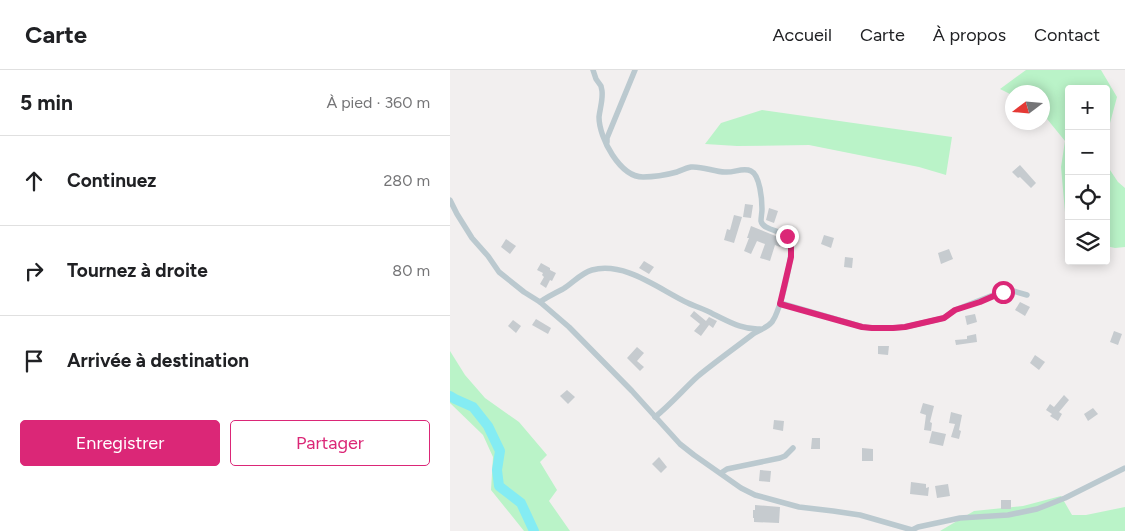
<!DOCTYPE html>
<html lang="fr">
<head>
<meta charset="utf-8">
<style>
  :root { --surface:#fff; --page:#f6f6f6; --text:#202124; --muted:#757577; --line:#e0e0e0; --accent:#db2777 }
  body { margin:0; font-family:Figtree,sans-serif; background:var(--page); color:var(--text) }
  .controls { position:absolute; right:15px; top:15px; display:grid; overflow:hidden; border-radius:5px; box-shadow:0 2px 12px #0003 }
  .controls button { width:45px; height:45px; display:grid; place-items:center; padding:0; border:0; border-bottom:1px solid var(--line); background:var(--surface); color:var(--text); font:25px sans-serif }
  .compass { position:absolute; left:555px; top:15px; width:45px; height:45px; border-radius:50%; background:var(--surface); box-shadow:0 2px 12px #0003; rotate:254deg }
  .stop { position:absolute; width:15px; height:15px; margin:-11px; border:4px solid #db2777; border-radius:50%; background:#fff }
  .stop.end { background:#db2777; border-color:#fff; box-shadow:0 1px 5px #0008 }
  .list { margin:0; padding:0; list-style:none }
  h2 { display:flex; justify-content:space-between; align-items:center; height:65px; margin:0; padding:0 20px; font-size:21px }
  h2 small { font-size:16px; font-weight:400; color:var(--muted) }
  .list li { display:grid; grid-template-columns:32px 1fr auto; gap:15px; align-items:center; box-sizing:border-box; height:90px; padding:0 20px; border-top:1px solid var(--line) }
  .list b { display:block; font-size:19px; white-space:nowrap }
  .list em { font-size:16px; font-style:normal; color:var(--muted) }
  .actions { display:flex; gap:10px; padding:15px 20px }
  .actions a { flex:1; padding:11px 0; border:1px solid var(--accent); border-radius:5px; text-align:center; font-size:18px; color:var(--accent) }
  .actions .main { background:var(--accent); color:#fff }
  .icon { flex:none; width:28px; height:28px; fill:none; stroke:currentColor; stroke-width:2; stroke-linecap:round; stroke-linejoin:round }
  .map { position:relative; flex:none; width:675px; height:461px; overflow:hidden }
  header { display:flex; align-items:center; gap:30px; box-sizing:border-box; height:70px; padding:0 25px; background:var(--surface); border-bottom:1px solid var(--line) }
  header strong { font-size:24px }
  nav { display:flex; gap:28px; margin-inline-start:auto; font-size:18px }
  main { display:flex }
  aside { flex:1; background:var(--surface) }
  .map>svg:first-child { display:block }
  .green { fill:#baf3c8 }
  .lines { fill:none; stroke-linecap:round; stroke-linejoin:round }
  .river { stroke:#84ecf3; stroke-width:10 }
  .building { fill:#c6cbcf }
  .minor { stroke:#bbc9cf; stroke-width:5.5 }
  .route { stroke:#db2777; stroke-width:6 }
</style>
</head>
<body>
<header>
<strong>Carte</strong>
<nav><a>Accueil</a><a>Carte</a><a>À propos</a><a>Contact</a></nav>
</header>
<main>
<aside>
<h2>5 min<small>À pied · 360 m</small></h2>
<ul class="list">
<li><svg class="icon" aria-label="ahead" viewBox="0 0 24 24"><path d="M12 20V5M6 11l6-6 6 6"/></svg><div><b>Continuez</b></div><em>280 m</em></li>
<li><svg class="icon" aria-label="right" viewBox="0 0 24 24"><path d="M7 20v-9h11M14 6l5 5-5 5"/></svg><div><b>Tournez à droite</b></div><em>80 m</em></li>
<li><svg class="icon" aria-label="arrive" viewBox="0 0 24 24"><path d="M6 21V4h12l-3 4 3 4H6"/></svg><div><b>Arrivée à destination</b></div></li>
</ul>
<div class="actions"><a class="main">Enregistrer</a><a>Partager</a></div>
</aside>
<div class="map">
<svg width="675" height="461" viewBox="0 0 675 461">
  <rect width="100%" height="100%" fill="#f2efef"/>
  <!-- green -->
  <g class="green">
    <path d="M576 0H651L667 27 656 68V19H619V150L615 142 611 97 615 71 593 44 592 22H562V25L550 19Z"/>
    <path d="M312 40 502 67 496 105 469 97 359 75 287 76 255 74 271 53Z"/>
    <path d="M656 94 668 112 675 118V177L665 178 656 176Z"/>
    <path d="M0 281 15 305 35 328 69 352 97 385 90 392 107 420 99 431 120 461H74L41 420 43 387 33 365 0 333Z"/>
    <path d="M611 426 622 445H636L675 437V461H490L524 441 573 436Z"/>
  </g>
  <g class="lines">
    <!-- river -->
    <path class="river" d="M0 326 5 329 23 337 38 356 50 381 47 400 49 416 71 433 84 461"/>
  </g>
  <!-- building -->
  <g class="building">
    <path d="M570 95 586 113 581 118 570 107 568 108 562 102Z"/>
    <path d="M295 134 303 135 301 148 293 147Z"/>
    <path d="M319 138 328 141 324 153 316 150Z"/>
    <path d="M284 145 292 147 284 173 274 170 277 159 280 160Z"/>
    <path d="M301 156 333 169 330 177 325 175 320 191 310 188 315 174 307 171 301 184 294 181 299 168H297Z"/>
    <path d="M374 165 384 168 381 178 371 174Z"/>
    <path d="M56 169 66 176 60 184 51 177Z"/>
    <path d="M499 179 503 189 491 194 488 183Z"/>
    <path d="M395 187 403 188 402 198 394 197Z"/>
    <path d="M194 191 204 197 199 204 189 198Z"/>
    <path d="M91 193 100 198V200L106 203 102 211 100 210 96 218 90 214 94 207 92 205 93 203 87 200Z"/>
    <path d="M570 232 580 237 575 246 565 240Z"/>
    <path d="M244 241 256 251 259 247 267 251 263 258 259 255 251 266 244 261 250 254 240 246Z"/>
    <path d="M525 244 527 252 517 255 515 246Z"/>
    <path d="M86 249 101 258 98 264 82 255Z"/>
    <path d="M63 250 71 256 66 263 58 256Z"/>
    <path d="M664 261 672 264 668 275 660 272Z"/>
    <path d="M526 264 527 272 506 275 505 270 517 269V266Z"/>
    <path d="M428 276H439L438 285 428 284Z"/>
    <path d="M187 277 194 283 187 291 194 297 190 301 177 288Z"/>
    <path d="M585 285 595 292 589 300 580 293Z"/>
    <path d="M117 320 125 327 118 334 110 326Z"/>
    <path d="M614 325 619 330 609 342 612 344 608 351 600 346 602 344 596 340 600 334 604 337Z"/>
    <path d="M473 333 484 336 480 352 482 353 481 361 474 360 476 345 470 343Z"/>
    <path d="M643 338 648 344 638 351 634 344Z"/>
    <path d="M501 342 512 345 509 360 511 361 509 369 501 367 505 354 499 353Z"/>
    <path d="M324 350 334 351 333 361 323 359Z"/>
    <path d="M482 361 496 364 493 376 479 373Z"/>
    <path d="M362 368H370V379H361Z"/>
    <path d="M412 378 423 379V391H412Z"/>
    <path d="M209 387 217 397 211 403 202 394Z"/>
    <path d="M310 400 321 401 320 412 309 411Z"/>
    <path d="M461 412 476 414V418L479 417 478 426 460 424Z"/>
    <path d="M498 414 500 426 487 428 485 416Z"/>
    <rect x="551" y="430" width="10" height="9"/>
    <path d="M305 435 330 437 329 453 304 452V448H303V440H305Z"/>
  </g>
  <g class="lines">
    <!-- minor -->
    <g class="minor">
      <path d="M143 0 146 9 151 16 152 21C153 30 150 38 149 47 149 68 170 107 193 107 205 107 216 105 227 102 232 100 236 98 241 97 253 96 264 102 275 102 284 103 293 97 301 101 310 105 312 130 312 139 312 143 311 147 311 151 313 161 333 160 339 168 346 178 332 230 327 242 326 245 324 249 322 252 317 258 309 260 303 264 285 278 265 292 247 307 233 320 220 335 205 347"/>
      <path d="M157 72V68L185 0"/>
      <path d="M0 130 7 144 22 168 38 186 49 202 74 222 90 232 119 257 182 321 230 374 244 385 291 418 305 425 349 437 383 441 410 445 462 460 463 461"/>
      <path d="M90 232C97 227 105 223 113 219 123 213 131 203 142 200 175 191 210 220 238 233 246 237 255 239 263 244 278 251 292 260 310 259"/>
      <path d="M330 233 413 257 422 258H443L455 257 494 248 505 240 556 220H560L577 225"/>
      <path d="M271 403 277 399 330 388 335 386 343 378"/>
      <path d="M462 460 468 457 510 448 558 445 587 439 615 428 675 398"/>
    </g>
  </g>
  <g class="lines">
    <!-- route -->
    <path class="route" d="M337 166 341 171V187L330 234 412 257 422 258H443L455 257 494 248 505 240 530 232 553 222"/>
  </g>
</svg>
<div class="controls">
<button>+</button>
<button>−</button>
<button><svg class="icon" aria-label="locate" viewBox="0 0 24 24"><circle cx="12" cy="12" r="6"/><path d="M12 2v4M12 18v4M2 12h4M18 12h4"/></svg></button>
<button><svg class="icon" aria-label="layers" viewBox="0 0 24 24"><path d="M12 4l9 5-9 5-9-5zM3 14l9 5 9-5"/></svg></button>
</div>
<svg class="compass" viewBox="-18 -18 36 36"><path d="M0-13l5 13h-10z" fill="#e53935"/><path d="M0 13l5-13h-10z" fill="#757577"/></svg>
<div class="stop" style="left:553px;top:222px"></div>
<div class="stop end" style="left:337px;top:166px"></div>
</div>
</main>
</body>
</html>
